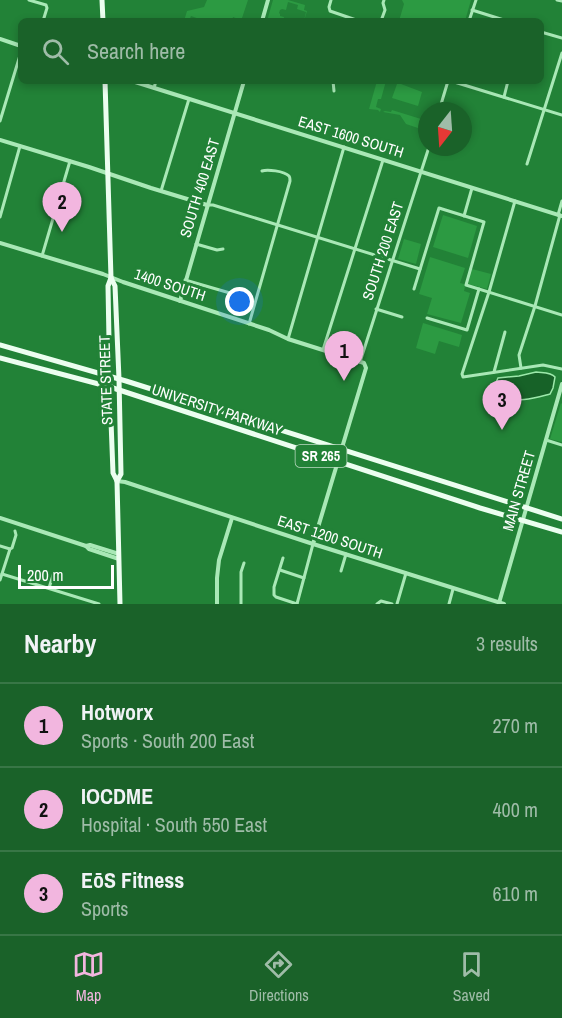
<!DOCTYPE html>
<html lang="en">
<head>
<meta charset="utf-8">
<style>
  :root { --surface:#1a6229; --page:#236831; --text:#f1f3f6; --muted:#9fbca8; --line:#387646; --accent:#f2b6df }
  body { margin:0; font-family:"Archivo Narrow",sans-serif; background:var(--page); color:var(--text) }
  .compass { position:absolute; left:418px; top:102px; width:54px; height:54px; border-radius:50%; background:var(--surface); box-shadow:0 3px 9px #0003; rotate:197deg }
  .scale { position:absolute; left:18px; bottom:15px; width:96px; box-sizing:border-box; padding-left:6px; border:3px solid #fff; border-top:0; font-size:16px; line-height:21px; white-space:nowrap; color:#fff; -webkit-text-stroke:4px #228237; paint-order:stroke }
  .you { position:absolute; left:240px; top:302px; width:21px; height:21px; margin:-15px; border:4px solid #fff; border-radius:50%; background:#1a73e8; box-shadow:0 0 0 9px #1a73e833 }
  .badge { display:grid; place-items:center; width:39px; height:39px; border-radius:50%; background:var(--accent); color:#111; font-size:20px; font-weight:700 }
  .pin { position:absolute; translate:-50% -50px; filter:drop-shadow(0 2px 3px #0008) }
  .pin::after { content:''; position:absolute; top:32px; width:21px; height:18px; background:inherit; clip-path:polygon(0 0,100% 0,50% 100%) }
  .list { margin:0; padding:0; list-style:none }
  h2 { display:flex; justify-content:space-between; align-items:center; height:78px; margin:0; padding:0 24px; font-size:26px }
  h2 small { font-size:20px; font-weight:400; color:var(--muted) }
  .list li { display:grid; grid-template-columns:39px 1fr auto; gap:18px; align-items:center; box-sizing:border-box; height:84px; padding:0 24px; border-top:2px solid var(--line) }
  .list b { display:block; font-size:22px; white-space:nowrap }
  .list p { margin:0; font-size:20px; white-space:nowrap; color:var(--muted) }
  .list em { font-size:20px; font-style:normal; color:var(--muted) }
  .icon { flex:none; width:33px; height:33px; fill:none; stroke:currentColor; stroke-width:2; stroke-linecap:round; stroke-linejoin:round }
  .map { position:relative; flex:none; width:562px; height:604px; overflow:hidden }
  .search { position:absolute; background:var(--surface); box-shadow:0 3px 9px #0003; left:18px; right:18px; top:18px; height:66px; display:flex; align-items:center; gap:15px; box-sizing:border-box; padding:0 21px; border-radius:9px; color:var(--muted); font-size:22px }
  .sheet { height:330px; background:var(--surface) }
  nav { display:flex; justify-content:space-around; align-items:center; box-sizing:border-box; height:84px; border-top:2px solid var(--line); background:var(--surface); font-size:16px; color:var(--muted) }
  nav a { display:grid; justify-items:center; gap:3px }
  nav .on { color:var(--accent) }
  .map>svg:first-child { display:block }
  .green { fill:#2c9a42 }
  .water { fill:#176228; stroke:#9de9ab; stroke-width:1.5 }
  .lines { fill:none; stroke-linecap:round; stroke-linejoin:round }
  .minor { stroke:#a9e8b6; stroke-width:3 }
  .tertiary { stroke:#a9e8b6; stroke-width:4 }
  .primary { stroke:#ecfef0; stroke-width:5 }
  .labels { text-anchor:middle; stroke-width:6; stroke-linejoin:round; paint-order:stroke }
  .shield { fill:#228237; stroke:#bddac3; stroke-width:1.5 }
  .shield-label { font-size:14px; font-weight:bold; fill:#fff }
  .street-label { font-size:15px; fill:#fff; stroke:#228237 }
</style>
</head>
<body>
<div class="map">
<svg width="562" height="604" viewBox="0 0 562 604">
  <rect width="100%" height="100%" fill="#228237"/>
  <!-- green -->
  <g class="green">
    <path d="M207 0H248L241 21H237L238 19 233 17 232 21H205L191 16 189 21H184L187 11 204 7Z"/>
    <path d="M273 0H288L305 5 304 10 307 11 304 21 306 12 297 9 298 5 288 2 286 10 282 9 280 10 279 13 280 14V16L284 17 283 21H267Z"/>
    <path d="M402 0H471L465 21H399L404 4Z"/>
    <path d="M377 81H386L381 99H378L376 107 381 109 380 112 378 110 369 109Z"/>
    <path d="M397 84H401L422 92 418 106 392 98Z"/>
    <path d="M392 110 421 119 422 117 426 118 427 114V131L406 124 400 115 383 112 385 111 391 112Z"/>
    <path d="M443 215 477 226 468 258 433 247Z"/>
    <path d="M404 239 421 244 416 264 398 259Z"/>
    <path d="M430 257 465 268 460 283 464 284 465 287 464 291 470 293 461 323 427 314 432 298 419 294Z"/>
    <path d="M472 269 491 274 487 289 468 284Z"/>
    <path d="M423 323 462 335 459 347 439 341 435 354 416 348Z"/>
    <path d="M561 403 562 404V442L550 439Z"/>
  </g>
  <!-- water -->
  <path class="water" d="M536 372C543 373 551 372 555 377L553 388 550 394C538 397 515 404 504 397 500 395 497 389 495 385L498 378 519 376Z"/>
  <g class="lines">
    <!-- minor -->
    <g class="minor">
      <path d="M29 0 46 5 47 8 43 21"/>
      <path d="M331 0 329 7 330 11 359 21"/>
      <path d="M557 0 562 1"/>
      <path d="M472 10 507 21"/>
      <path d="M381 21 385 10 383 3 384 0"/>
      <path d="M469 21 476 0"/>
      <path d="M541 32 562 38"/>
      <path d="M333 81 334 91"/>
      <path d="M451 81 562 115"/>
      <path d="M154 88 156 81"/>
      <path d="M504 97 508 81"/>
      <path d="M439 111 448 81"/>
      <path d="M0 121 21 52"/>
      <path d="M527 164 562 53"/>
      <path d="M161 191 189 99"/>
      <path d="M515 201 489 292 462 374 463 377 543 365 562 369"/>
      <path d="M207 205H213L420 269"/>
      <path d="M558 215 562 201"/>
      <path d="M464 216 472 188"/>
      <path d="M0 217 20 146"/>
      <path d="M196 244 217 250 223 249"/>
      <path d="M42 256 70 161"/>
      <path d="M185 280 230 293"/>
      <path d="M414 289 439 208 484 222 466 285 562 315"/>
      <path d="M376 309 402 317"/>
      <path d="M427 318 467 330 479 289"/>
      <path d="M249 324 290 181C290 179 290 177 289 176 284 171 267 169 262 171"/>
      <path d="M288 339 344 147"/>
      <path d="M323 350 383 160"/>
      <path d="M360 362 429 147"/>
      <path d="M521 368 519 355 535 306 560 215"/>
      <path d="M494 372 505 332"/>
      <path d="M546 440 562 445"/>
      <path d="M0 546 10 549"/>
      <path d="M283 558 274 587V595L276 597 297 604"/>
      <path d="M280 570 304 578"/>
      <path d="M341 571 346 554"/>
      <path d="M2 574 99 604"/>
      <path d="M0 580 10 549 12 548 16 535 15 531"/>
      <path d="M49 588 54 572"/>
      <path d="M241 604V572L244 563"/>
      <path d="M297 604 313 544"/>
      <path d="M377 604 381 601 392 604"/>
      <path d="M397 604 406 573"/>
      <path d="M449 604 453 589"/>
    </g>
    <!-- tertiary -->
    <g class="tertiary">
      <path d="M262 21 268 0"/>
      <path d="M0 39 21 46"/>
      <path d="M132 81 562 216"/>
      <path d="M0 140 89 167 151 188 207 205"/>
      <path d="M0 243 103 274 123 282 269 330 288 339 364 363 366 368 313 544"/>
      <path d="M180 301 244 81"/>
      <path d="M117 481 125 482 310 543 504 604"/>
      <path d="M0 518 86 546 90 545 119 554"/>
      <path d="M86 546 89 549 119 559"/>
      <path d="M499 603 562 384"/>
      <path d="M217 604V578L219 560 232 518"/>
    </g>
    <!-- primary -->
    <g class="primary">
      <path d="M102 0 103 21"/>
      <path d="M105 81 111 278 115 286 119 379 121 474 117 481"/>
      <path d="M111 278 108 286 110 395 113 473 117 481 120 604"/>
      <path d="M0 345 126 381 562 519"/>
      <path d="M0 358 110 387 480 508 562 532"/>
    </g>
  </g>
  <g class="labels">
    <!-- shield labels -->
    <rect class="shield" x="295.5" y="445" width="51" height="22" rx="4.5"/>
    <g class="shield-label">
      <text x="321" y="461">SR 265</text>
    </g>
    <!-- street labels -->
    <g class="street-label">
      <text transform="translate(351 137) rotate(17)" y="5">EAST 1600 SOUTH</text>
      <text transform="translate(200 188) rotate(-73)" y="5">SOUTH 400 EAST</text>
      <text transform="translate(383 251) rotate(-72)" y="5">SOUTH 200 EAST</text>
      <text transform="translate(170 285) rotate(18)" y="5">1400 SOUTH</text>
      <text transform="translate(106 380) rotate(-92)" y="5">STATE STREET</text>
      <text transform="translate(217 410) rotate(18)" y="5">UNIVERSITY PARKWAY</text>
      <text transform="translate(519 491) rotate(-74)" y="5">MAIN STREET</text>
      <text transform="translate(330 537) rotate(18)" y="5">EAST 1200 SOUTH</text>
    </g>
  </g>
</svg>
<svg class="compass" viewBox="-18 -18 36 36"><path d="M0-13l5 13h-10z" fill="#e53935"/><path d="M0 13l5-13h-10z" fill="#9fbca8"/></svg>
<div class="scale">200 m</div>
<div class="you"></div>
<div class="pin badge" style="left:344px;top:381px">1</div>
<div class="pin badge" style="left:62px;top:232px">2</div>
<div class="pin badge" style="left:502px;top:430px">3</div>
<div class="search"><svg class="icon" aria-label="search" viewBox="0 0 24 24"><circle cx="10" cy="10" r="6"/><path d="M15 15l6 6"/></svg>Search here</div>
</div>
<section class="sheet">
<h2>Nearby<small>3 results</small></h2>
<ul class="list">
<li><span class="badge">1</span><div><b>Hotworx</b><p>Sports · South 200 East</p></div><em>270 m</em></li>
<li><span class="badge">2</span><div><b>IOCDME</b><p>Hospital · South 550 East</p></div><em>400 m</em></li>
<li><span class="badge">3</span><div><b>EōS Fitness</b><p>Sports</p></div><em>610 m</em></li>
</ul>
</section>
<nav>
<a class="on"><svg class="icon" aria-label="map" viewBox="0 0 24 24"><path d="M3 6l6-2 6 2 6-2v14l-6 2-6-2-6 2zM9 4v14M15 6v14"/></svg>Map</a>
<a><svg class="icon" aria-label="directions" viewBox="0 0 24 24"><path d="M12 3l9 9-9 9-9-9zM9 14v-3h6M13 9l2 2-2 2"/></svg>Directions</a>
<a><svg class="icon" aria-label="saved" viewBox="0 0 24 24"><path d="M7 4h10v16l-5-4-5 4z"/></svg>Saved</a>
</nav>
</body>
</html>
